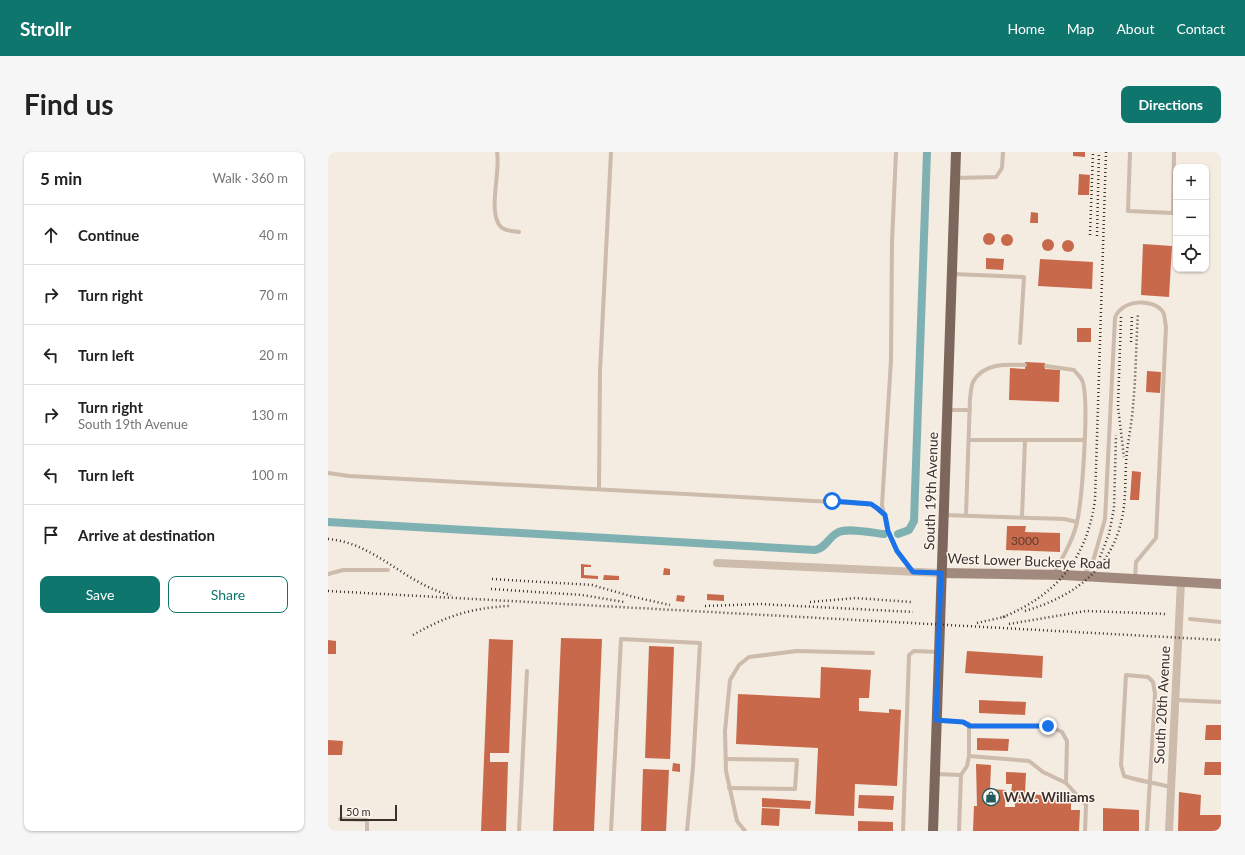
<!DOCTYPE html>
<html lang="en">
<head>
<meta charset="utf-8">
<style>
  :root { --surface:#fff; --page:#f6f6f6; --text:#222; --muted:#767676; --line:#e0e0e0; --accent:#0f766e }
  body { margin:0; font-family:Lato,sans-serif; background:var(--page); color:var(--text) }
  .controls { position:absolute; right:12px; top:12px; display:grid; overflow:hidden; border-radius:8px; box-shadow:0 1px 3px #0004 }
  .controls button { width:36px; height:36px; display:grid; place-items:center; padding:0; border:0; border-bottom:1px solid var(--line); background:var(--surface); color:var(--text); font:20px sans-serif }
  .scale { position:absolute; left:12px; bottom:10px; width:57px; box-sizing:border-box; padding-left:4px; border:2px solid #3b302b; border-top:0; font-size:11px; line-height:14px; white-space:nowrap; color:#3b302b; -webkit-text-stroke:3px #fbf5ee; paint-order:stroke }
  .stop { position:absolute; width:12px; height:12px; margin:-9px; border:3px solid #1a73e8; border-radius:50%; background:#fff }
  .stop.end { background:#1a73e8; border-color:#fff; box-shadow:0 1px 4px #0008 }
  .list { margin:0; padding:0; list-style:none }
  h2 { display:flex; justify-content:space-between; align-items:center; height:52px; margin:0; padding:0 16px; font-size:17px }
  h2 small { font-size:13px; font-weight:400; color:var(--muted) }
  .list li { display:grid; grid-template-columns:26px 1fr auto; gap:12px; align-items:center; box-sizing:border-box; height:60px; padding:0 16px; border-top:1px solid var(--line) }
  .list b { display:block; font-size:15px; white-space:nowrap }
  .list p { margin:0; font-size:13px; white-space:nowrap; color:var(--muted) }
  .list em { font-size:13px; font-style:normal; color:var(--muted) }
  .actions { display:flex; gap:8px; padding:12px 16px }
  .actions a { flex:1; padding:9px 0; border:1px solid var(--accent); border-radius:8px; text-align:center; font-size:14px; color:var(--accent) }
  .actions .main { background:var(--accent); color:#fff }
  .icon { flex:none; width:22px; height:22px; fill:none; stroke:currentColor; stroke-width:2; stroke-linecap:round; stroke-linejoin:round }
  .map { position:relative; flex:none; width:893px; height:679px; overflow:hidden; border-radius:8px }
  header { display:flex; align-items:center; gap:24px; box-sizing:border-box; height:56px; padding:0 20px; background:var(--accent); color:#fff }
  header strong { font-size:19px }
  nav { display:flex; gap:22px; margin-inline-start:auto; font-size:14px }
  .intro { display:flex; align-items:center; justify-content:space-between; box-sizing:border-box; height:96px; padding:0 24px }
  h1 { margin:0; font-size:28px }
  .button { padding:10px 18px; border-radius:8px; background:var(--accent); color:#fff; font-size:14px; font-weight:700 }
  main { display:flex; gap:24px; padding:0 24px }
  aside { flex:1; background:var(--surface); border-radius:8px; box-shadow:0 1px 3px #0004 }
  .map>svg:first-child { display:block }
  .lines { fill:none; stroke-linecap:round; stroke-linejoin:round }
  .canal { stroke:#7fb0b2; stroke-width:8 }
  .building { fill:#c8694b }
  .service { stroke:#cdbbac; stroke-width:4 }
  .minor { stroke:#cdbbac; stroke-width:8 }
  .secondary { stroke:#a18a7d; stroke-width:10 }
  .primary { stroke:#7d675c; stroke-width:10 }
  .rail { stroke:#3b302b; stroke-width:2.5; stroke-dasharray:1 3; stroke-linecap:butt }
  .route { stroke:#1a73e8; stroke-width:5 }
  .labels { text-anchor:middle; stroke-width:3; stroke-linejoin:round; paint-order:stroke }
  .number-label { font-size:12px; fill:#5e3e33 }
  .street-label { font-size:14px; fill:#3b302b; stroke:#fbf5ee }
  .poi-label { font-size:14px; font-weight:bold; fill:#3b302b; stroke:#fbf5ee; text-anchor:start }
</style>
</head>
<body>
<header>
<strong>Strollr</strong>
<nav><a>Home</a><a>Map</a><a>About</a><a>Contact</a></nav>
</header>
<div class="intro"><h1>Find us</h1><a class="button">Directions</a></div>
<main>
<aside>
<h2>5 min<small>Walk · 360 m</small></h2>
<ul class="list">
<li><svg class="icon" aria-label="ahead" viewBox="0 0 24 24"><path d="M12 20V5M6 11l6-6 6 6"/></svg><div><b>Continue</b></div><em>40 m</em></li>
<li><svg class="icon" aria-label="right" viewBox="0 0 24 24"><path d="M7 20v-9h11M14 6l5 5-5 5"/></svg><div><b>Turn right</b></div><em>70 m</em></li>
<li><svg class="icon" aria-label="left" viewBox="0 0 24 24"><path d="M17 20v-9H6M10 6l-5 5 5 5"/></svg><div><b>Turn left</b></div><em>20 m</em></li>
<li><svg class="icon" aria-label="right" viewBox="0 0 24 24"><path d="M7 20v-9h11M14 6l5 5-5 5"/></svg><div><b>Turn right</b><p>South 19th Avenue</p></div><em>130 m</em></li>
<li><svg class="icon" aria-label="left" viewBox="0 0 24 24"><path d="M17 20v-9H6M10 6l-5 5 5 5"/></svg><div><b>Turn left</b></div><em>100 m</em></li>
<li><svg class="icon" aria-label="arrive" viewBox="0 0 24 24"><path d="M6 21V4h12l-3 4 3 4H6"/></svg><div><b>Arrive at destination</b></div></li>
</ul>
<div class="actions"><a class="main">Save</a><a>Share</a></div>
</aside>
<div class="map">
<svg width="893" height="679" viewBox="0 0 893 679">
  <rect width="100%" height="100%" fill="#f4ebe1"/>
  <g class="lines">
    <!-- canal -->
    <g class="canal">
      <path d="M0 370 487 398C498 396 500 386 509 381 519 375 544 381 556 382"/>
      <path d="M570 382 581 378 586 369 599 0"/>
    </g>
  </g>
  <!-- building -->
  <g class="building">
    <path d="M745 0H757V5L745 4Z"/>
    <path d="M751 22 762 23 761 43H750Z"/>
    <path d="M703 60 710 61V71H702Z"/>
    <circle cx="661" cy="87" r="6"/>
    <circle cx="679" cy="88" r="6"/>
    <circle cx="720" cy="93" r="6"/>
    <circle cx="740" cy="94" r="6"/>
    <path d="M815 92 844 94 841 145 813 143Z"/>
    <path d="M658 106 676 107 675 118 658 117Z"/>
    <path d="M712 107 765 110 764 137 710 134Z"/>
    <rect x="749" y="176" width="14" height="14"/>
    <path d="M697 210 717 211V217L732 218 731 250 681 248 682 216 697 217Z"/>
    <path d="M819 219 833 220 832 241 818 240Z"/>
    <path d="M804 319 813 320 811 348H802Z"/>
    <path d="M679 374H698L697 380 732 381V400L678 398Z"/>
    <path d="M253 412 263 413V415H256V423L270 424V427L253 426Z"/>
    <path d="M336 416 342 417V423H335Z"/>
    <path d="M276 423 291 424V428H275Z"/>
    <path d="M379 442 396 443V449L379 448Z"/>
    <path d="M349 443 357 444 356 450 348 449Z"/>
    <path d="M233 486 274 487 266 679H225Z"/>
    <path d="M161 487 185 488 181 601H162V610H180L178 679H153Z"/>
    <path d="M0 488 8 489V502H0Z"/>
    <path d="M321 494 346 495 342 607 317 606Z"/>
    <path d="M639 499 715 504 714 526 637 521Z"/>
    <path d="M493 515 543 518 541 546H531V559L561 561V557L573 558 569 634 527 632 526 664 487 662 490 596 408 592 410 542 492 546Z"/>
    <path d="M651 548 698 550 697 563 651 561Z"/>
    <path d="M878 573H893V588H877Z"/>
    <path d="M649 586 681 587 680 599 649 598Z"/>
    <path d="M0 588 15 589 14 603H0Z"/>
    <path d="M877 610H893V623H876Z"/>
    <path d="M345 611 352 612V620L344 619Z"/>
    <path d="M648 612 663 613 662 637 678 638 677 655H687V641H683L684 632H678V620L698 621 697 642 714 643V647L743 648V658H752L751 679H645L646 654H649Z"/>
    <path d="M315 617 341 618 338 679H313Z"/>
    <path d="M851 640 873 643 872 663H893V679H850Z"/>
    <path d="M531 643 566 644 565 658 530 656Z"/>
    <path d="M434 646 483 649 482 657 434 655Z"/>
    <path d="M434 656 452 657 451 674 433 673Z"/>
    <path d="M775 656 811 658V679H775Z"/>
    <path d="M530 669 565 670V679H530Z"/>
  </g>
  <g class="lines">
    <!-- service -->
    <g class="service">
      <path d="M169 0C173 19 159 61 173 75 177 79 185 79 191 80"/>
      <path d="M568 0 564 90 563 208 554 353 560 379 569 399 584 419"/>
      <path d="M802 0 800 59 845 61 846 0"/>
      <path d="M627 26 668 25 674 16 675 0"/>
      <path d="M625 122 696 125 692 191"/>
      <path d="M718 214 746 218C748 221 752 224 754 228 762 245 754 348 749 370 745 389 734 406 725 423"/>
      <path d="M620 258H642"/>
      <path d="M641 288H756"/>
      <path d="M0 321 21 324 543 352 557 363"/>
      <path d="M271 337 272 219 283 0"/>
      <path d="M616 363 736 367 749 370"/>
      <path d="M638 363 642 246C643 241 643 234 645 230 655 211 678 212 697 213"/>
      <path d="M694 365 697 288"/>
      <path d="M0 422 15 418H60"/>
      <path d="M756 423 766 406 777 367 787 166C793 147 826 146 835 160 837 163 837 171 838 175L828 386 808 410 807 426"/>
      <path d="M862 467 893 470"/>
      <path d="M848 548 893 550"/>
      <path d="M609 569 635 570 641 572V604"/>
      <path d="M643 574H720L734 580 739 589 738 631"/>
      <path d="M398 607 469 608 467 637 401 636"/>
      <path d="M607 622 633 623 639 614 641 604 701 609 715 620 738 631 758 653 757 679"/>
      <path d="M12 667 39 668V679"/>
      <path d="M191 679 199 519"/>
      <path d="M283 679 293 487 372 491 365 615 359 679"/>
      <path d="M417 679 409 669 398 619 397 579 402 528 411 513 421 505 469 499 545 501"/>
      <path d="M575 679 581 503 586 499 610 500"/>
      <path d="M631 679 633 623"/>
      <path d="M819 679 827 542 825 530 820 525 798 523 793 613 796 624C811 629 828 631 843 635"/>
    </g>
    <!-- minor -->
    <g class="minor">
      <path d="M389 411 613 421"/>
      <path d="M841 679 853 429"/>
    </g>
    <!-- secondary -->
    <path class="secondary" d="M613 421 736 423 893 432"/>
    <!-- primary -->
    <path class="primary" d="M605 679 628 0"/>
    <!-- rail -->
    <g class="rail">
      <path d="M762 83 765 0"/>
      <path d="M769 84 771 0"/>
      <path d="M793 165 790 255 796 305"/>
      <path d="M803 190 804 162"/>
      <path d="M0 387C48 391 78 433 123 443"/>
      <path d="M772 405 781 382 786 356 788 283"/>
      <path d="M164 427 264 433 306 445 342 453"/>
      <path d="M163 437 254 443 296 450"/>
      <path d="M0 439 893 488"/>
      <path d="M482 450 528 446 583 450"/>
      <path d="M377 454 432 452 585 460"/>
      <path d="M697 459C751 443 789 412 796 354 798 336 797 317 799 299 801 284 804 269 805 254 808 223 808 192 810 161"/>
      <path d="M675 465C729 443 759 406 767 348L778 0"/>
      <path d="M649 471 680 464"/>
      <path d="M681 472 758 459 839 462"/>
      <path d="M85 483C118 464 143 456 181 454"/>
    </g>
  </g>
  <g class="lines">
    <!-- route -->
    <path class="route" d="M504 349 543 352 549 356 557 363 560 379 569 399 585 420 613 421 608 568 635 570 642 574H720"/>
  </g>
  <!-- icons -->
  <defs>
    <g id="shop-ring" transform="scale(0.9)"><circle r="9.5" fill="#fbf5ee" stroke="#1f5a5e" stroke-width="1.5"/><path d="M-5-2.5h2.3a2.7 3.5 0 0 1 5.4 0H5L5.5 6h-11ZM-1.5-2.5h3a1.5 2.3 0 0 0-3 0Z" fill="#1f5a5e"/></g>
  </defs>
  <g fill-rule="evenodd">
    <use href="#shop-ring" x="663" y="645"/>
  </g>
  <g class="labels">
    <!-- number labels -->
    <g class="number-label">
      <text x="697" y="393">3000</text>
    </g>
    <!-- street labels -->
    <g class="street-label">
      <text transform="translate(603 339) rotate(-88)" y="5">South 19th Avenue</text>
      <text transform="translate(701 409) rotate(2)" y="5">West Lower Buckeye Road</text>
      <text transform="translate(834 553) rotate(-87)" y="5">South 20th Avenue</text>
    </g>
    <!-- poi labels -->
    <g class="poi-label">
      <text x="676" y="650">W.W. Williams</text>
    </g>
  </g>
</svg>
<div class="controls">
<button>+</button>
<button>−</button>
<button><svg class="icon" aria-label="locate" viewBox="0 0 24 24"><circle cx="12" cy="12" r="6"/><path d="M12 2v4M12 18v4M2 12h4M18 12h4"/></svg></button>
</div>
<div class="scale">50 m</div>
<div class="stop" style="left:504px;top:349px"></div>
<div class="stop end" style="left:720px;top:574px"></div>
</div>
</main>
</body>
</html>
